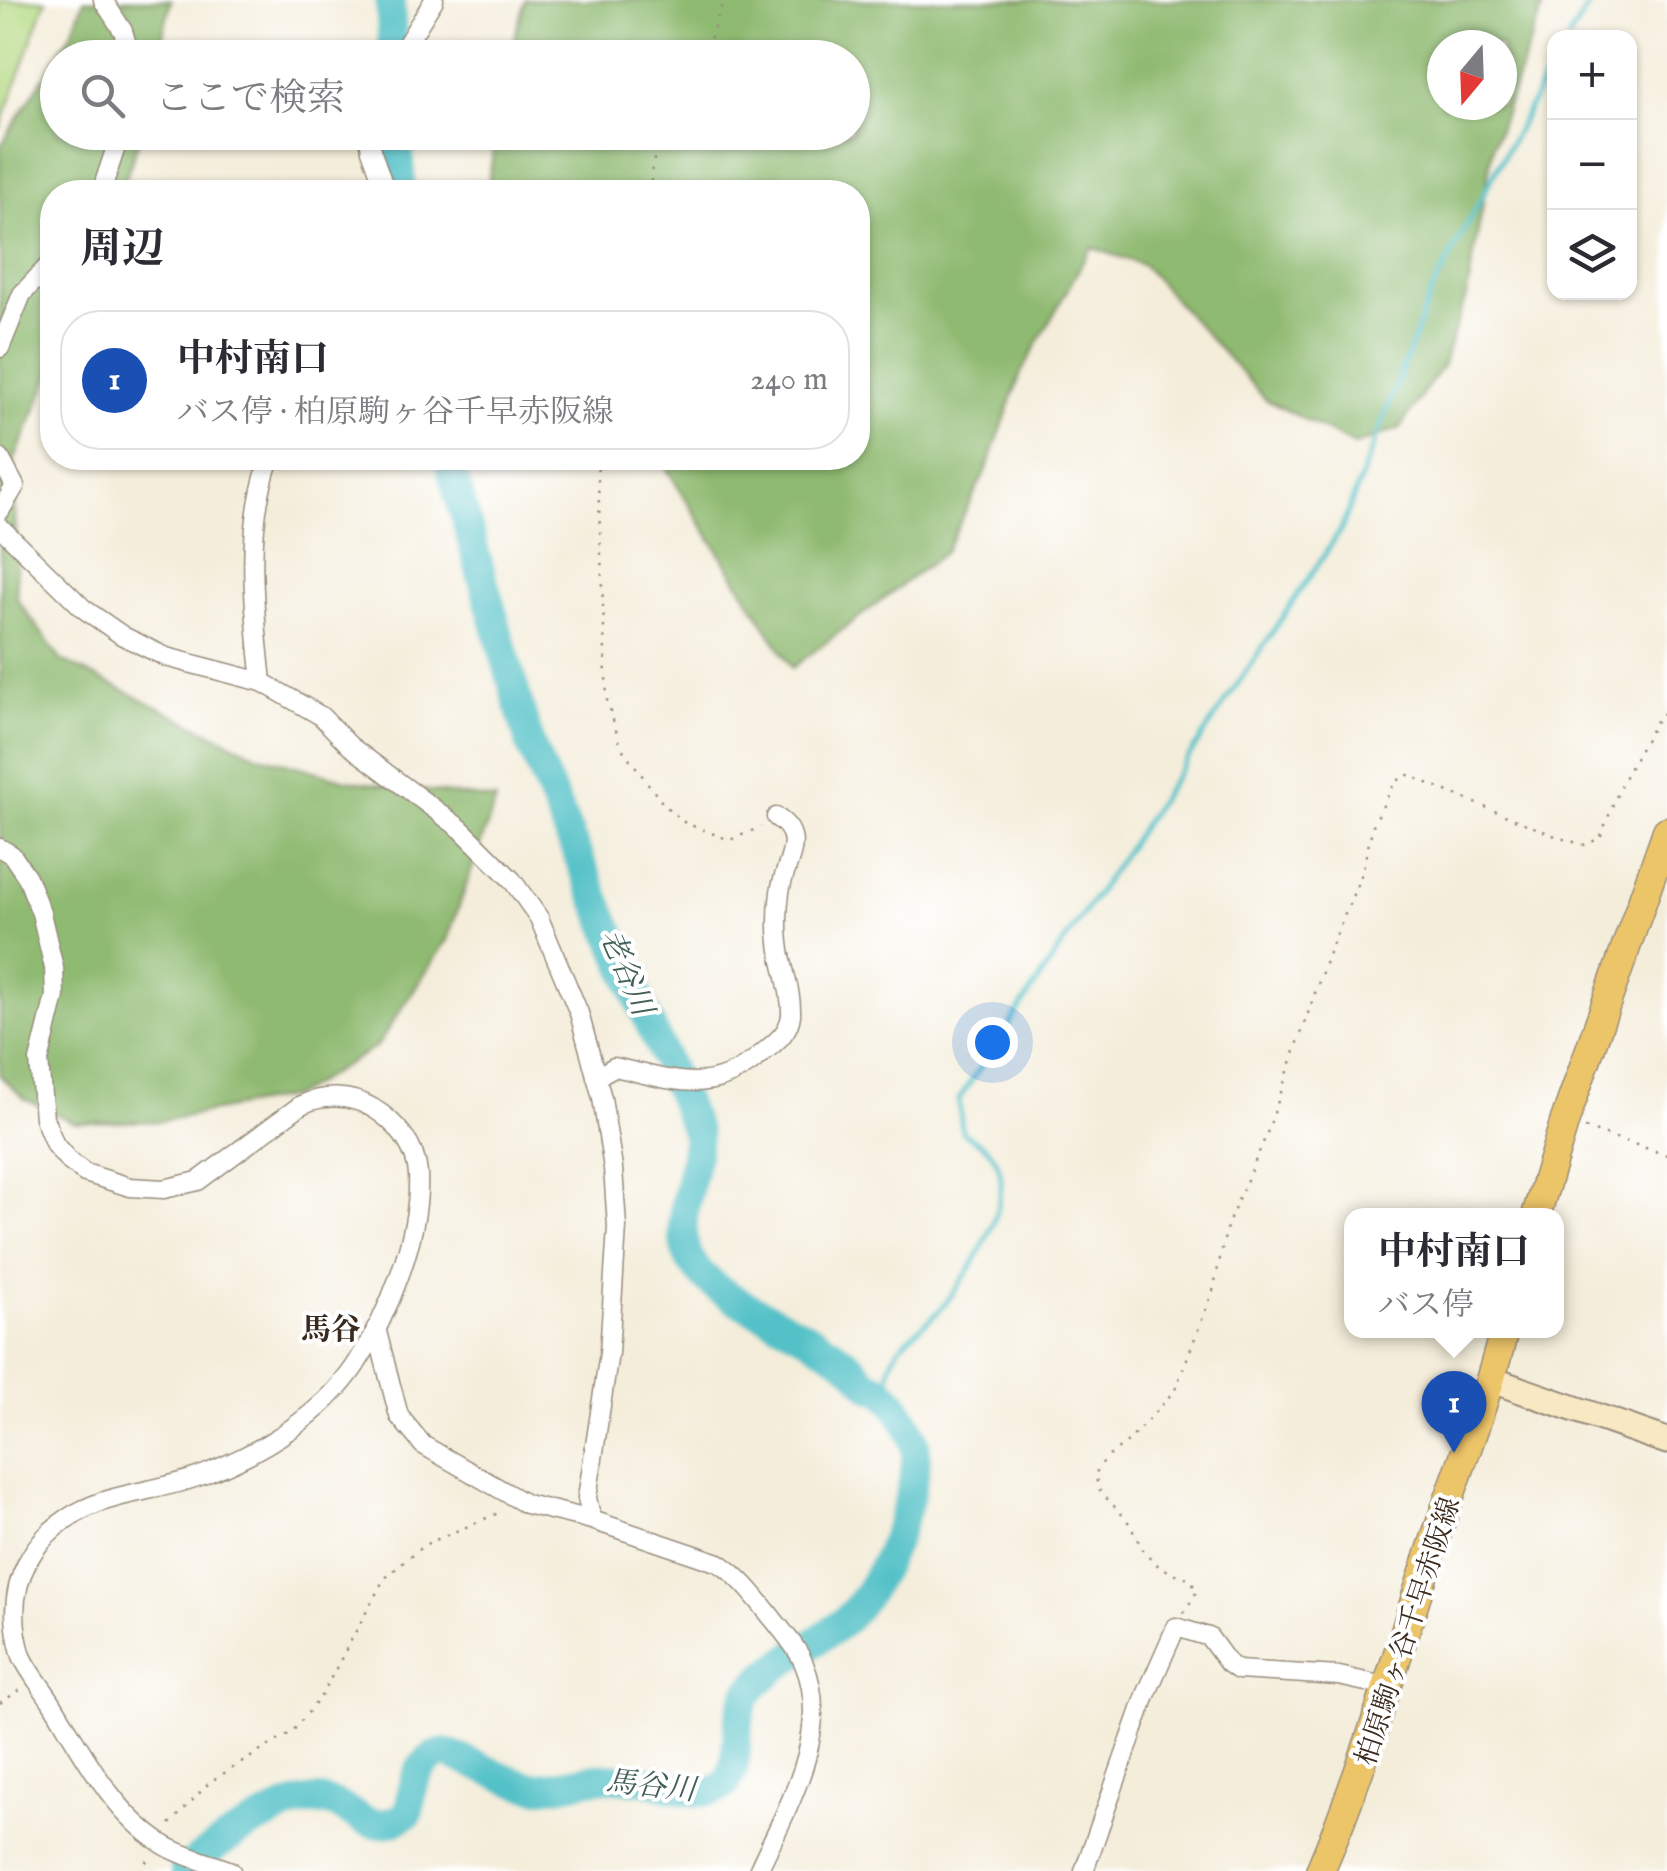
<!DOCTYPE html>
<html lang="ja">
<head>
<meta charset="utf-8">
<style>
  :root { --surface:#fff; --page:#f2f2f3; --text:#2b2b33; --muted:#7c7c81; --line:#e1e1e2; --accent:#b45309 }
  body { margin:0; font-family:"IM FELL English","Noto Serif JP",serif; background:var(--page); color:var(--text) }
  .controls { position:absolute; right:30px; top:30px; display:grid; overflow:hidden; border-radius:20px; box-shadow:0 2px 8px #0004 }
  .controls button { width:90px; height:90px; display:grid; place-items:center; padding:0; border:0; border-bottom:2px solid var(--line); background:var(--surface); color:var(--text); font:50px sans-serif }
  .compass { position:absolute; left:1427px; top:30px; width:90px; height:90px; border-radius:50%; background:var(--surface); box-shadow:0 2px 8px #0004; rotate:199deg }
  .you { position:absolute; left:992px; top:1042px; width:35px; height:35px; margin:-25px; border:8px solid #fff; border-radius:50%; background:#1a73e8; box-shadow:0 0 0 15px #1a73e833 }
  .badge { display:grid; place-items:center; width:65px; height:65px; border-radius:50%; background:var(--accent); color:#fff; font-size:32px; font-weight:700 }
  .pin { position:absolute; translate:-50% -82px; filter:drop-shadow(0 2px 5px #0008) }
  .pin::after { content:''; position:absolute; top:52px; width:35px; height:30px; background:inherit; clip-path:polygon(0 0,100% 0,50% 100%) }
  .popup { position:absolute; left:1344px; top:1208px; width:220px; height:130px; box-sizing:border-box; display:grid; place-content:center; border-radius:20px; background:var(--surface); filter:drop-shadow(0 2px 8px #0005); font-size:32px; white-space:nowrap; color:var(--muted) }
  .popup b { font-size:38px; color:var(--text) }
  .popup::after { content:''; position:absolute; left:50%; top:100%; margin-left:-20px; border:20px solid transparent; border-top-color:var(--surface) }
  .list { margin:0; padding:0; list-style:none }
  h2 { display:flex; justify-content:space-between; align-items:center; height:130px; margin:0; padding:0 40px; font-size:42px }
  h2 small { font-size:32px; font-weight:400; color:var(--muted) }
  .list li { display:grid; grid-template-columns:65px 1fr auto; gap:30px; align-items:center; box-sizing:border-box; height:140px; margin:0 20px 20px; padding:0 20px; border:2px solid var(--line); border-radius:40px }
  .list b { display:block; font-size:38px; white-space:nowrap }
  .list p { margin:0; font-size:32px; white-space:nowrap; color:var(--muted) }
  .list em { font-size:32px; font-style:normal; color:var(--muted) }
  .icon { flex:none; width:55px; height:55px; fill:none; stroke:currentColor; stroke-width:2; stroke-linecap:round; stroke-linejoin:round }
  .map { position:relative; flex:none; width:1667px; height:1871px; overflow:hidden }
  .search { position:absolute; background:var(--surface); box-shadow:0 2px 8px #0004; left:40px; top:40px; width:830px; height:110px; display:flex; align-items:center; gap:25px; box-sizing:border-box; padding:0 35px; border-radius:55px; color:var(--muted); font-size:38px }
  .panel { position:absolute; background:var(--surface); box-shadow:0 2px 8px #0004; left:40px; top:180px; width:830px; height:290px; border-radius:40px }
  .map>svg:first-child { display:block }
  .green { fill:#b4da83; stroke:#788250; stroke-width:2.5 }
  .forest { fill:#8fba71; stroke:#657248; stroke-width:2.5; fill-rule:evenodd }
  .lines { fill:none; stroke-linecap:round; stroke-linejoin:round }
  .stream { stroke:#53c1c7; stroke-width:5 }
  .river { stroke:#53c1c7; stroke-width:30 }
  .street-casing { stroke:#988c7c; stroke-width:21 }
  .secondary-casing { stroke:#988c7c; stroke-width:29 }
  .primary-casing { stroke:#988c7c; stroke-width:31 }
  .path { stroke:#988c7c; stroke-width:2.5; stroke-dasharray:2.5 8; stroke-linecap:butt }
  .street { stroke:#fff; stroke-width:18 }
  .secondary { stroke:#f8e8c3; stroke-width:25 }
  .primary { stroke:#edc569; stroke-width:28 }
  .labels { text-anchor:middle; stroke-width:8; stroke-linejoin:round; paint-order:stroke }
  .street-label { font-size:28px; fill:#3b2a1e; stroke:#fff }
  .water-label { font-size:30px; font-style:italic; fill:#435f59; stroke:#fff }
  .neighbourhood-label { font-size:30px; font-weight:bold; fill:#3b2a1e; stroke:#fff }
</style>
</head>
<body>
<div class="map">
<svg width="1667" height="1871" viewBox="0 0 1667 1871">
  <rect width="100%" height="100%" fill="#fff"/>
  <filter id="ink" filterUnits="userSpaceOnUse"><feTurbulence type="fractalNoise" baseFrequency=".01" numOctaves="2"/><feDisplacementMap in="SourceGraphic" scale="20" xChannelSelector="R" yChannelSelector="G"/><feConvolveMatrix kernelMatrix="1 2 1 2 8 2 1 2 1" color-interpolation-filters="sRGB"/></filter>
  <filter id="wash" filterUnits="userSpaceOnUse"><feTurbulence type="fractalNoise" baseFrequency=".0048" numOctaves="4" result="noise"/><feDisplacementMap in="SourceGraphic" scale="40" xChannelSelector="R" yChannelSelector="G"/><feGaussianBlur stdDeviation="2.25" result="paint"/><feColorMatrix in="noise" values="0 0 0 0 0 0 0 0 0 0 0 0 0 0 0 0 0 1.4 0 .05"/><feComposite in="paint" operator="in"/></filter>
  <g filter="url(#wash)">
    <rect width="100%" height="100%" fill="#f4edda"/>
    <!-- green -->
    <path class="green" d="M0 0H46L0 129Z"/>
    <!-- forest -->
    <g class="forest">
      <path d="M84 0H171L158 57 58 58V132L141 133 121 192H52V371L14 461 17 599 61 660 257 755 346 780 496 800 447 940 377 1046 294 1096 161 1121 75 1123 25 1099 0 1076V147L73 30Z"/>
      <path d="M525 0H1545L1493 146 1467 294 1443 364 1400 428 1355 445 1266 400 1143 265 1091 247 1021 373 988 466 945 552 792 668 660 458H858V192H487L496 133 852 132V58L509 57ZM1442 45H1502V105H1442Z"/>
    </g>
    <g class="lines">
      <!-- stream -->
      <g class="stream">
        <path d="M1569 38 1592 0"/>
        <path d="M888 1396C888 1383 889 1363 897 1351 906 1337 924 1326 936 1314 965 1283 1028 1189 988 1149 981 1143 970 1138 962 1132L959 1099 1341 530 1431 293 1554 61"/>
      </g>
      <!-- river -->
      <g class="river">
        <path d="M390 0 393 58"/>
        <path d="M398 132 401 192"/>
        <path d="M185 1871C207 1848 283 1802 315 1801 353 1799 363 1843 409 1813 412 1786 416 1759 445 1753 468 1760 517 1786 537 1787 557 1787 578 1780 597 1778 612 1777 628 1779 643 1780 666 1784 694 1798 717 1789 748 1777 726 1717 753 1688 780 1660 815 1645 844 1621 880 1590 918 1497 916 1450 915 1433 896 1402 883 1391 872 1382 881 1393 869 1385 864 1381 859 1373 854 1368 843 1358 829 1350 817 1342 780 1319 696 1292 685 1247 676 1210 697 1171 697 1134L530 744 448 458"/>
      </g>
    </g>
  </g>
  <g filter="url(#ink)">
    <g class="lines">
      <!-- street casing -->
      <g class="street-casing">
        <g id="street">
          <path d="M103 0 123 31 131 58"/>
          <path d="M398 58 434 0"/>
          <path d="M368 132 371 150 386 192"/>
          <path d="M101 192 121 132"/>
          <path d="M0 348 22 294 52 262"/>
          <path d="M0 458 15 486 0 511"/>
          <path d="M0 527 84 609 123 636 166 657 262 682 321 716 350 746 461 829 512 880 539 918 579 1013 602 1098 613 1168 617 1227 609 1353 587 1498 592 1520"/>
          <path d="M262 682C254 606 244 531 270 458"/>
          <path d="M0 848 12 855 27 877 41 913 54 968 55 996 39 1061 44 1118 55 1145 69 1161 85 1173 130 1187 164 1189 198 1181 301 1105C323 1094 351 1095 373 1108 396 1122 416 1146 418 1174 421 1235 388 1316 355 1366 322 1415 264 1450 210 1472 176 1487 137 1490 101 1502 33 1526 0 1585 22 1656 29 1672 42 1687 51 1701 82 1751 111 1810 161 1843 180 1856 209 1862 231 1871"/>
          <path d="M596 1077 614 1067C675 1080 712 1099 765 1051 777 1041 789 1032 791 1015 792 997 786 978 782 961 777 939 777 915 780 892 784 863 809 837 776 817"/>
          <path d="M376 1328 399 1416 423 1445 526 1504 592 1520 719 1563C741 1577 757 1599 773 1619 784 1633 797 1647 804 1664 833 1733 786 1809 758 1871"/>
          <path d="M1084 1871 1146 1695 1176 1627 1209 1637 1228 1663 1238 1670 1339 1676 1388 1687"/>
        </g>
      </g>
      <!-- secondary casing -->
      <g class="secondary-casing">
        <path id="secondary" d="M1492 1380 1667 1441"/>
      </g>
      <!-- primary casing -->
      <g class="primary-casing">
        <g id="primary">
          <path d="M1536 1216 1565 1120 1667 831"/>
          <path d="M1320 1871C1367 1761 1399 1646 1437 1533 1460 1465 1487 1400 1504 1330"/>
        </g>
      </g>
      <!-- path -->
      <g class="path">
        <path d="M703 58 724 0"/>
        <path d="M650 192 652 166 662 132"/>
        <path d="M597 458 607 700 621 747 664 805 685 823 730 840 761 827"/>
        <path d="M1585 1128 1667 1155"/>
        <path d="M1184 1613 1197 1591 1190 1580 1160 1567 1146 1555 1127 1520 1099 1490 1095 1474 1105 1459 1128 1442 1175 1390 1213 1291 1227 1226 1266 1136 1328 955 1362 873 1373 825 1395 782 1408 775 1560 838 1585 845 1600 838 1622 782 1658 717 1667 710"/>
        <path d="M0 1703 20 1690"/>
        <path d="M170 1824 211 1781 292 1732 320 1698 384 1579 424 1545 503 1511"/>
        <path d="M140 1871 150 1856"/>
      </g>
      <!-- street -->
      <use href="#street" class="street"/>
      <!-- secondary -->
      <use href="#secondary" class="secondary"/>
      <!-- primary -->
      <use href="#primary" class="primary"/>
    </g>
  </g>
  <g class="labels">
    <!-- street labels -->
    <g class="street-label">
      <text transform="translate(1407 1631) rotate(-72)" y="10">柏原駒ヶ谷千早赤阪線</text>
    </g>
    <!-- water labels -->
    <g class="water-label">
      <text transform="translate(627 972) rotate(67)" y="10">老谷川</text>
      <text transform="translate(651 1785) rotate(6)" y="10">馬谷川</text>
    </g>
    <!-- neighbourhood labels -->
    <g class="neighbourhood-label">
      <text x="331" y="1339">馬谷</text>
    </g>
  </g>
</svg>
<div class="controls">
<button>+</button>
<button>−</button>
<button><svg class="icon" aria-label="layers" viewBox="0 0 24 24"><path d="M12 4l9 5-9 5-9-5zM3 14l9 5 9-5"/></svg></button>
</div>
<svg class="compass" viewBox="-18 -18 36 36"><path d="M0-13l5 13h-10z" fill="#e53935"/><path d="M0 13l5-13h-10z" fill="#7c7c81"/></svg>
<div class="you"></div>
<div class="pin badge" style="left:1454px;top:1453px;background:#1a4fb4">1</div>
<div class="popup"><b>中村南口</b>バス停</div>
<div class="search"><svg class="icon" aria-label="search" viewBox="0 0 24 24"><circle cx="10" cy="10" r="6"/><path d="M15 15l6 6"/></svg>ここで検索</div>
<section class="panel">
<h2>周辺<small></small></h2>
<ul class="list">
<li><span class="badge" style="background:#1a4fb4">1</span><div><b>中村南口</b><p>バス停 · 柏原駒ヶ谷千早赤阪線</p></div><em>240 m</em></li>
</ul>
</section>
</div>
</body>
</html>
